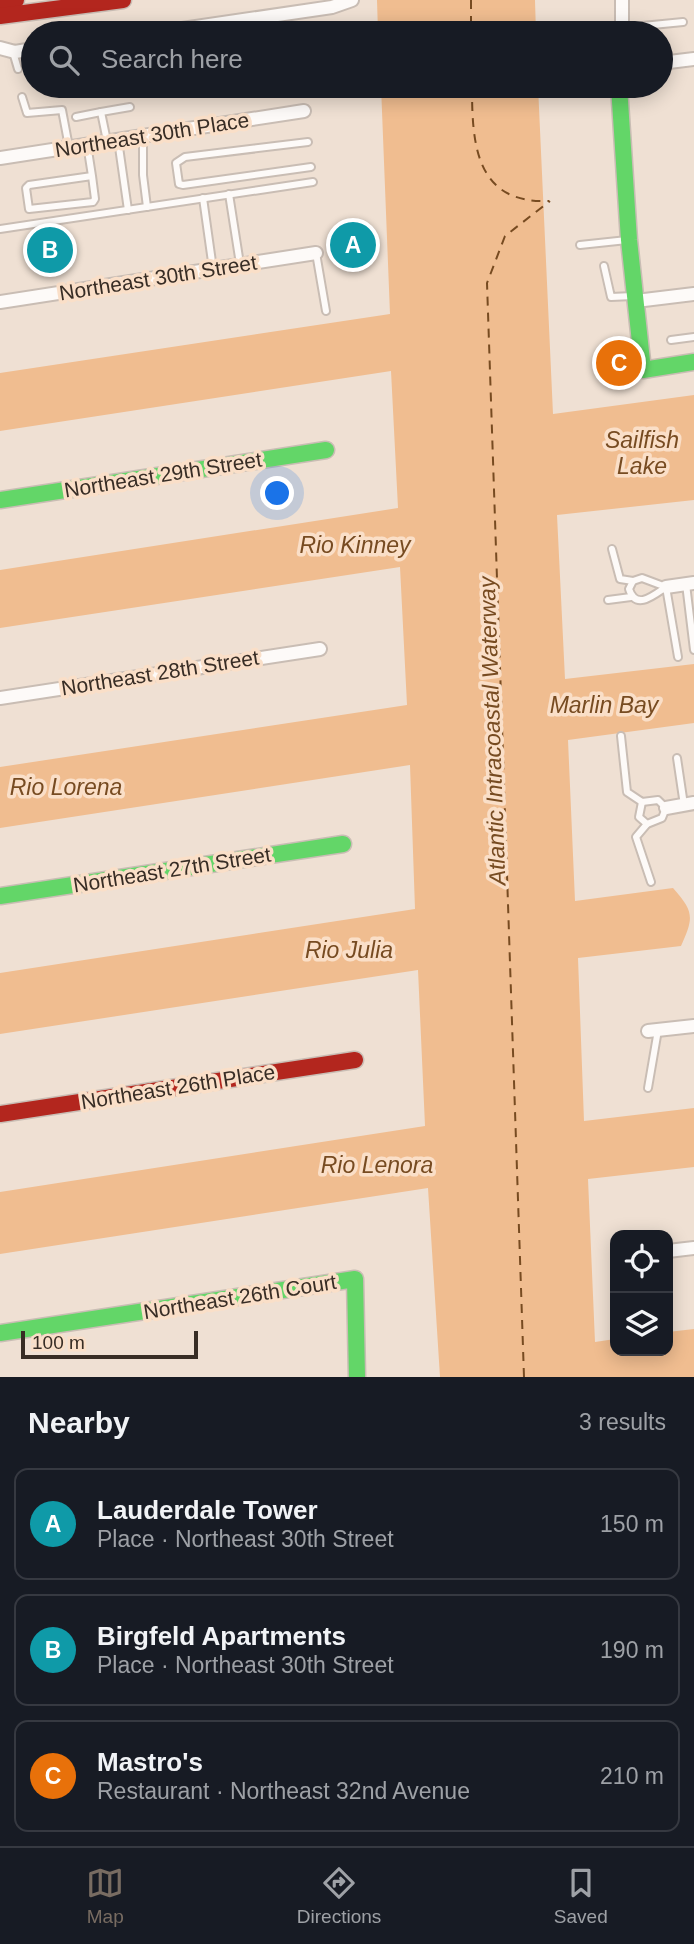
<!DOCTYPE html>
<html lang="en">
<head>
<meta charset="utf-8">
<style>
  :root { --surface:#171b24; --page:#20242c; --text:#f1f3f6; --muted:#9ea1a6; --line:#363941; --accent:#786c62 }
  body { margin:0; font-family:Arial,sans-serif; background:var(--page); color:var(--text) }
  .controls { position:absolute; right:21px; bottom:21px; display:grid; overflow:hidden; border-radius:14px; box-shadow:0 4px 18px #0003 }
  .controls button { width:63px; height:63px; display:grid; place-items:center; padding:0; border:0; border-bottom:2px solid var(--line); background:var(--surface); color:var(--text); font:35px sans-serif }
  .scale { position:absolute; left:21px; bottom:18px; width:177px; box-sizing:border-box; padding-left:7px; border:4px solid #382d25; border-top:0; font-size:19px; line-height:24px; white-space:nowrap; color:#382d25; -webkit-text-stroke:5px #fadfc8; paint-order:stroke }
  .you { position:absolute; left:278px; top:494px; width:24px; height:24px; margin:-18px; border:5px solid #fff; border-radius:50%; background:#1a73e8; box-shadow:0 0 0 10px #1a73e833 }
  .badge { display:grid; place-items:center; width:46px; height:46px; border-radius:50%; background:var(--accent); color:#fff; font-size:23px; font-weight:700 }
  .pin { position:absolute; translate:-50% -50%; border:4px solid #fff; box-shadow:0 2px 7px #0006 }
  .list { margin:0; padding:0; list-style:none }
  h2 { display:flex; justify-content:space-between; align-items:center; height:91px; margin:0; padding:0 28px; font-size:30px }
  h2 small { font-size:23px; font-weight:400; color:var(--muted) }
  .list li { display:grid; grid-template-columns:46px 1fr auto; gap:21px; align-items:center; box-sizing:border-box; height:112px; margin:0 14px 14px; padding:0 14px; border:2px solid var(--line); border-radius:14px }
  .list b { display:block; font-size:26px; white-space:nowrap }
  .list p { margin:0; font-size:23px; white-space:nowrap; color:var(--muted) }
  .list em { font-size:23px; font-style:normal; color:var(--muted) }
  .icon { flex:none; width:38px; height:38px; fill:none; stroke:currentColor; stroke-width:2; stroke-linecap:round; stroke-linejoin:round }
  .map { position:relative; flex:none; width:694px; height:1377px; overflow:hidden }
  .search { position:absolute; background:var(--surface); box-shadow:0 4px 18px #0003; left:21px; right:21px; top:21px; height:77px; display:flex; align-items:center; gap:18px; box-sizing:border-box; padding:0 24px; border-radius:38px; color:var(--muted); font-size:26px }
  .sheet { height:469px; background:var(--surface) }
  nav { display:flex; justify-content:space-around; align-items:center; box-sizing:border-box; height:98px; border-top:2px solid var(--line); background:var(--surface); font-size:19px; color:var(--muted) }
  nav a { display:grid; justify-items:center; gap:4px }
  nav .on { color:var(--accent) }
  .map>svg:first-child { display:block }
  .water { fill:#f0bd90 }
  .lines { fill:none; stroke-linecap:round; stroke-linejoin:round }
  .ferry { stroke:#774b21; stroke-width:2; stroke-dasharray:9 7; stroke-linecap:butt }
  .lane-casing { stroke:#c9bdb4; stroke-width:10 }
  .street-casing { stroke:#c9bdb4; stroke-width:16 }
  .fast-casing { stroke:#c9bdb4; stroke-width:19 }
  .jam-casing { stroke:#c9bdb4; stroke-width:19 }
  .lane { stroke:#fdfaf8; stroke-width:6 }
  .street { stroke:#fdfaf8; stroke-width:12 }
  .fast { stroke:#63d668; stroke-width:16 }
  .jam { stroke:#b3261e; stroke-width:16 }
  .labels { text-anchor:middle; stroke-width:7; stroke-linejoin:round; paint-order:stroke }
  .street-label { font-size:21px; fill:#382d25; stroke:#fadfc8 }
  .water-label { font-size:23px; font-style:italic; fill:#774b21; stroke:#fadfc8 }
</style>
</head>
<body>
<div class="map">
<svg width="694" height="1377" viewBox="0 0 694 1377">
  <rect width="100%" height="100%" fill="#efe0d3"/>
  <!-- water -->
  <g class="water">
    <path d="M377 0H535L536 33H378Z"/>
    <path d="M381 86H538L553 414 694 395V500L557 515 565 679 694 664V723L568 740 575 901 673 888C694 912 694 917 681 946L578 958 584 1121 694 1108V1167L588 1179 595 1342 615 1339V1351H668V1332L694 1329V1377H440L428 1188 0 1254V1192L425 1126 418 970 0 1034V973L415 909 410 765 0 828V767L407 705 400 567 0 628V570L398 508 391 371 0 431V373L390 314Z"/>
  </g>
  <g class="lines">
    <!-- ferry -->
    <g class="ferry">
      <path d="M471 0V33"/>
      <path d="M472 86C472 143 475 204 549 201"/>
      <path d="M524 1377 487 283 505 236 550 201"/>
    </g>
    <!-- lane casing -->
    <g class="lane-casing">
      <g id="lane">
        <path d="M622 28 683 22"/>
        <path d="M13 52 18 69"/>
        <path d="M22 97 27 113 62 110 69 147"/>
        <path d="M76 117 101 112"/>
        <path d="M143 136V175L147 207"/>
        <path d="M118 140 128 210"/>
        <path d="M107 141 101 112 130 107"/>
        <path d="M308 142 185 157 176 163 179 184 183 185 311 167"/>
        <path d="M87 144 92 176 29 185 26 188 29 209 93 202 95 199 92 176"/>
        <path d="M229 194 240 264"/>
        <path d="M203 198 213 269"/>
        <path d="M0 229 313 182"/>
        <path d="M580 245 627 240"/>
        <path d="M316 253 326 311"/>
        <path d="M604 266 611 297 633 296"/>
        <path d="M671 340 694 337"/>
        <path d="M612 549 620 579 633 581"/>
        <path d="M642 578 666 587C654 595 636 611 629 589L633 581Z"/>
        <path d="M686 584 694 650"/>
        <path d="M666 587 678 657"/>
        <path d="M608 600 631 597"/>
        <path d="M621 736 627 792 642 802 658 800 666 808 662 818 647 824 636 837 651 882"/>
        <path d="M677 758 684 805"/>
        <path d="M642 802 639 817 647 824"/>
        <path d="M648 1088 658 1030"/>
      </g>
    </g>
    <!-- street casing -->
    <g class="street-casing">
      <g id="street">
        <path d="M155 33 332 7 352 0"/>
        <path d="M622 33V0"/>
        <path d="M0 48 15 52 33 49"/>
        <path d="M661 63 694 59"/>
        <path d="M0 158 304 111"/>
        <path d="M636 301 694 294"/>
        <path d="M0 302 316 253"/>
        <path d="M666 587 694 583"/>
        <path d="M0 698 320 649"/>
        <path d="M666 808 694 803"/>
        <path d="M648 1031 694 1026"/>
        <path d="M668 1251 694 1248"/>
      </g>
    </g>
    <!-- fast casing -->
    <g class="fast-casing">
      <g id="fast">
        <path d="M619 86 629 240 643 370 694 362"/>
        <path d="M0 500 326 450"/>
        <path d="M0 896 343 844"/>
        <path d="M0 1333 355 1279 357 1377"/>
      </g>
    </g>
    <!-- jam casing -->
    <g class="jam-casing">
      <g id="jam">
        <path d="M0 2 16 0"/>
        <path d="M0 16 123 0"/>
        <path d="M0 1114 355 1060"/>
      </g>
    </g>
    <!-- lane -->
    <use href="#lane" class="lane"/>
    <!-- street -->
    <use href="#street" class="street"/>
    <!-- fast -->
    <use href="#fast" class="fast"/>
    <!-- jam -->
    <use href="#jam" class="jam"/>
  </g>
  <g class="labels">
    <!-- street labels -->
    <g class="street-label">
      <text transform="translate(152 135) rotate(-9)" y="7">Northeast 30th Place</text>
      <text transform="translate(158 278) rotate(-9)" y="7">Northeast 30th Street</text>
      <text transform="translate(163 475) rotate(-9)" y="7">Northeast 29th Street</text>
      <text transform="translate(160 673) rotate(-9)" y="7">Northeast 28th Street</text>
      <text transform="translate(172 870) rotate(-9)" y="7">Northeast 27th Street</text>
      <text transform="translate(178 1087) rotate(-9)" y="7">Northeast 26th Place</text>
      <text transform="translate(240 1297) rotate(-9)" y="7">Northeast 26th Court</text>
    </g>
    <!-- water labels -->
    <g class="water-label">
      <text x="642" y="448">Sailfish<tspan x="642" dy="26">Lake</tspan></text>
      <text x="355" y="553">Rio Kinney</text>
      <text x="604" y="713">Marlin Bay</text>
      <text transform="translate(492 731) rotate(-92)" y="8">Atlantic Intracoastal Waterway</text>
      <text x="66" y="795">Rio Lorena</text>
      <text x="349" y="958">Rio Julia</text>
      <text x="377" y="1173">Rio Lenora</text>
    </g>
  </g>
</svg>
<div class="controls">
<button><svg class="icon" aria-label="locate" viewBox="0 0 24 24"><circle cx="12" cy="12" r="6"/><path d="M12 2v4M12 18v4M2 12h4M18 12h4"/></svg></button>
<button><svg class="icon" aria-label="layers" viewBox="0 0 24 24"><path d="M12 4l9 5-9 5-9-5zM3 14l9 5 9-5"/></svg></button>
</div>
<div class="scale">100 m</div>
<div class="you"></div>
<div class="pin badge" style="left:353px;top:245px;background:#0f9aa8">A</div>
<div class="pin badge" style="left:50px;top:250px;background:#0f9aa8">B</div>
<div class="pin badge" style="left:619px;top:363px;background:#e8710a">C</div>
<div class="search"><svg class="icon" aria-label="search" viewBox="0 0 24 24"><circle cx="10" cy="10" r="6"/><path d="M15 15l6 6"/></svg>Search here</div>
</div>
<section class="sheet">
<h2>Nearby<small>3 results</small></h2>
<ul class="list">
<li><span class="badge" style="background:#0f9aa8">A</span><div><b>Lauderdale Tower</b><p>Place · Northeast 30th Street</p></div><em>150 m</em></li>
<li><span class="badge" style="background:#0f9aa8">B</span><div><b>Birgfeld Apartments</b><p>Place · Northeast 30th Street</p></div><em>190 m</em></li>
<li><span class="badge" style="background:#e8710a">C</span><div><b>Mastro's</b><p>Restaurant · Northeast 32nd Avenue</p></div><em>210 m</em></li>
</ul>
</section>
<nav>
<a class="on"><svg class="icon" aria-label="map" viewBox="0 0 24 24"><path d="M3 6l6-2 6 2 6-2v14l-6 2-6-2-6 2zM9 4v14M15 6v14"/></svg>Map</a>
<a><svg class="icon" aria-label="directions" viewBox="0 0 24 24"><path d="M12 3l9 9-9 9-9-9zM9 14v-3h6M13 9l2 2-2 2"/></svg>Directions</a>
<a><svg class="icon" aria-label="saved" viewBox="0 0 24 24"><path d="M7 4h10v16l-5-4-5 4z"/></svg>Saved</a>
</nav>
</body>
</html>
